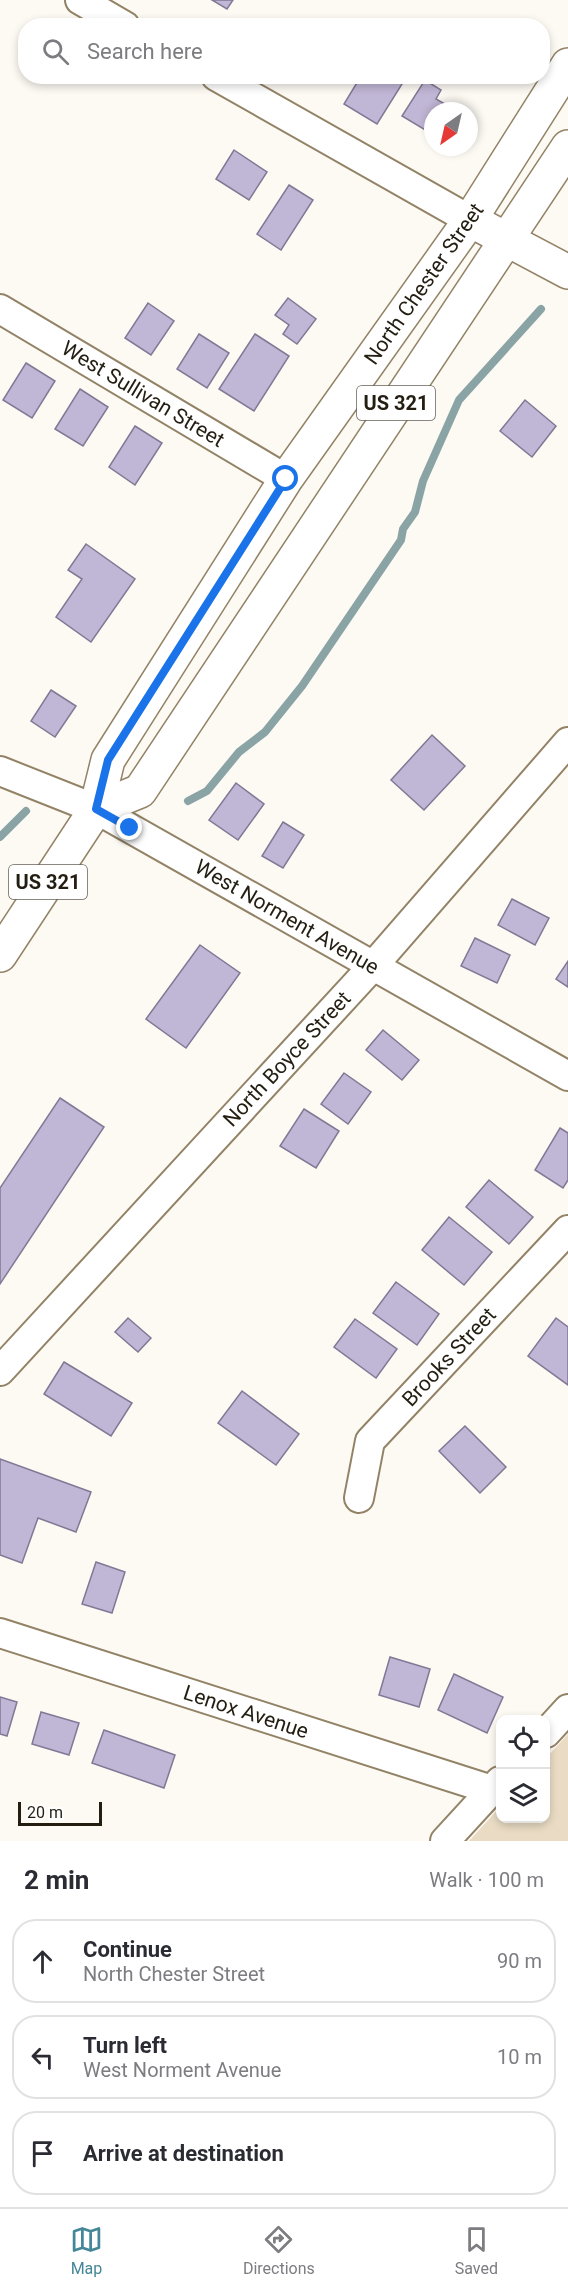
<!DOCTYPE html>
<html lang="en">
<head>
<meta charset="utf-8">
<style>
  :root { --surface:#fff; --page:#f2f2f3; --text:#2b2b33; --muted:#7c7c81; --line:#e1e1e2; --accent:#458799 }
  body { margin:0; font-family:Roboto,sans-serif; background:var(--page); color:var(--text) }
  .controls { position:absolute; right:18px; bottom:18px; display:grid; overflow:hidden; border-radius:12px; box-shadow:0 3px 9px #0003 }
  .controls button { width:54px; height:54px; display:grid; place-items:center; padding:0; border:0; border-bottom:2px solid var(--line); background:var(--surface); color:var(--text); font:30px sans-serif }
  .compass { position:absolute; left:424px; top:102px; width:54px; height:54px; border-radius:50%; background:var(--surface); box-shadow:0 3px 9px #0003; rotate:214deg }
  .scale { position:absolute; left:18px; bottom:15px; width:84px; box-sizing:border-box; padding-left:6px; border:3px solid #241e12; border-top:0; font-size:16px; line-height:21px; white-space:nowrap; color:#241e12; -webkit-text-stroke:4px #fff; paint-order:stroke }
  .stop { position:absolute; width:18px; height:18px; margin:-14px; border:4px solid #1a73e8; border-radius:50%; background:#fff }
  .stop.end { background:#1a73e8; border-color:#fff; box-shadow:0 2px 6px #0008 }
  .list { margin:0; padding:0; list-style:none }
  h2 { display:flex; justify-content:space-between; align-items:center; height:78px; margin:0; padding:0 24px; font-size:26px }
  h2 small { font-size:20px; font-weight:400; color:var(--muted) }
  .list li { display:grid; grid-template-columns:39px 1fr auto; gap:18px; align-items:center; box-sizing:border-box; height:84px; margin:0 12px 12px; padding:0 12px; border:2px solid var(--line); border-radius:24px }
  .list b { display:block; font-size:22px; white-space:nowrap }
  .list p { margin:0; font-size:20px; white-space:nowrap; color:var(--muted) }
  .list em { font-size:20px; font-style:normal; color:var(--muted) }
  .icon { flex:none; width:33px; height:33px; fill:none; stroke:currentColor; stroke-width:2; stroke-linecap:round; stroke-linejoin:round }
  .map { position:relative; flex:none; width:568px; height:1841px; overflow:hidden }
  .search { position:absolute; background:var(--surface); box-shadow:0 3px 9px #0003; left:18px; right:18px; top:18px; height:66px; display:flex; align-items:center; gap:15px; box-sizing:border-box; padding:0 21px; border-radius:24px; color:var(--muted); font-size:22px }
  .sheet { height:366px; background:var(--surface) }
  nav { display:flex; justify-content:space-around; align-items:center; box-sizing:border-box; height:84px; border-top:2px solid var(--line); background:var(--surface); font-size:16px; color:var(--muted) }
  nav a { display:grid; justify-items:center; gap:3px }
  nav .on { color:var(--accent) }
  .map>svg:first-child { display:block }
  .green { fill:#eadcc4 }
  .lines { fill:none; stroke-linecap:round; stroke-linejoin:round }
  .stream { stroke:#8aa4a6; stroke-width:8 }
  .building { fill:#c0b6d5; stroke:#817895; stroke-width:1.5 }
  .minor-casing { stroke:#938366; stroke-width:32 }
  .tertiary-casing { stroke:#938366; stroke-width:36 }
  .primary-casing { stroke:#938366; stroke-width:36 }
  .minor { stroke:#fff; stroke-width:28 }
  .tertiary { stroke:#fff; stroke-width:33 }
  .primary { stroke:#fff; stroke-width:33 }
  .route { stroke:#1a73e8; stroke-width:8 }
  .labels { text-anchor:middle; stroke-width:4.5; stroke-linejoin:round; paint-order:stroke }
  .shield { fill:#fff; stroke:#666259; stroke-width:1.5 }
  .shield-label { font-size:20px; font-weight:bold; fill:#241e12 }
  .street-label { font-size:21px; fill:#241e12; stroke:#fff }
</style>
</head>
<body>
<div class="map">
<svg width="568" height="1841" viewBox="0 0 568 1841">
  <rect width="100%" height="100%" fill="#fdf9f3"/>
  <!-- green -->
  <path class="green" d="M568 1734V1841H469L500 1807V1818H546V1758Z"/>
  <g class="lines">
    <!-- stream -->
    <g class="stream">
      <path d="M188 801 207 791 239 752 265 732 302 686 401 540 403 529 415 512 423 481 459 400 541 309"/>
      <path d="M0 837 26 811"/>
    </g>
  </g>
  <!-- building -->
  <g class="building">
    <path d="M212 0H233L227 9Z"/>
    <path d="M361 76H407L377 124 344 104Z"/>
    <path d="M425 80 441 90 436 99 450 107 447 111H433L432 134 402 116Z"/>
    <path d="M234 150 267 172 249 200 216 179Z"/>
    <path d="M289 185 313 200 281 250 257 234Z"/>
    <path d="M288 298 316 319 297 344 283 334 289 325 275 315Z"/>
    <path d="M148 303 174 321 151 355 125 338Z"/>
    <path d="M199 334 229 353 207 388 177 369Z"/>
    <path d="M255 334 289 356 254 411 219 389Z"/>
    <path d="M26 363 55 381 32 418 3 400Z"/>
    <path d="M80 389 108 407 83 446 55 429Z"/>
    <path d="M525 400 556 426 532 457 500 431Z"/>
    <path d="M135 426 162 443 135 485 109 467Z"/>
    <path d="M86 544 135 579 91 642 56 617 82 579 68 570Z"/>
    <path d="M51 690 76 706 55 737 31 721Z"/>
    <path d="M432 735 465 766 424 810 391 780Z"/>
    <path d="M236 783 264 804 238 840 209 820Z"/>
    <path d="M283 822 304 835 283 868 262 856Z"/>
    <path d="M512 899 549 918 535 945 498 925Z"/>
    <path d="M475 938 510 955 497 983 461 966Z"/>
    <path d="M200 945 240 973 186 1048 146 1019Z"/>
    <path d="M568 961V987L556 979Z"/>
    <path d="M383 1030 419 1060 402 1080 366 1050Z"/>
    <path d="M344 1073 371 1092 348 1124 321 1104Z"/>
    <path d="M60 1098 104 1127 0 1284V1188Z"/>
    <path d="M304 1109 339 1131 316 1168 280 1146Z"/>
    <path d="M560 1128 568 1133V1180L563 1188 535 1170Z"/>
    <path d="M489 1180 533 1217 509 1244 466 1207Z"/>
    <path d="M449 1217 492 1252 464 1285 422 1250Z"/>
    <path d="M396 1282 439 1314 417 1345 373 1313Z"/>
    <path d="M128 1318 151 1338 138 1352 115 1332Z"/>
    <path d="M556 1318 568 1327V1385L528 1356Z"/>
    <path d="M355 1319 397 1349 376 1378 334 1347Z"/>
    <path d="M64 1362 132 1403 111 1436 44 1394Z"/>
    <path d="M242 1391 299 1434 276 1465 218 1423Z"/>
    <path d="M465 1426 506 1467 480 1493 439 1451Z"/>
    <path d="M0 1459 91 1492 76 1532 38 1518 22 1563 0 1555Z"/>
    <path d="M96 1562 125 1572 112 1613 82 1604Z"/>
    <path d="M390 1657 430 1669 419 1707 379 1695Z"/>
    <path d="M454 1674 503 1697 487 1733 438 1710Z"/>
    <path d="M0 1697 17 1702 7 1736 0 1734Z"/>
    <path d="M41 1712 79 1723 69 1755 32 1744Z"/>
    <path d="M104 1730 175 1755 164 1788 92 1763Z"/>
  </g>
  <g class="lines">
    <!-- minor casing -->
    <g class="minor-casing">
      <g id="minor">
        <path d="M80 0 125 26"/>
        <path d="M216 76 470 220"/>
        <path d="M0 309 286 479"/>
        <path d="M0 771 96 809 568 1076"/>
        <path d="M0 1371 373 966 568 742"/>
        <path d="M359 1498 370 1441 568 1230"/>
        <path d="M0 1633 492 1790"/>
        <path d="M546 1733 568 1709"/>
        <path d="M445 1841 500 1781"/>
      </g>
    </g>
    <!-- tertiary casing -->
    <g class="tertiary-casing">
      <path id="tertiary" d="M470 220 568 272"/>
    </g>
    <!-- primary casing -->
    <g class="primary-casing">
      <g id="primary">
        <path d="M96 809 140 791 568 147"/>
        <path d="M0 955 96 809 108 760 286 479 470 220 568 65"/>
      </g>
    </g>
    <!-- minor -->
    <use href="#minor" class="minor"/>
    <!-- tertiary -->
    <use href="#tertiary" class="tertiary"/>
    <!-- primary -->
    <use href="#primary" class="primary"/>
  </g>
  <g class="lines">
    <!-- route -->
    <path class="route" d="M130 828 96 809 108 760 286 479"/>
  </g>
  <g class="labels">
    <!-- shield labels -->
    <g class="shield">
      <rect x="357" y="386" width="78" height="34" rx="4.5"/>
      <rect x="9" y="865" width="78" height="34" rx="4.5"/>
    </g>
    <g class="shield-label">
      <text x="396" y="410">US 321</text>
      <text x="48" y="889">US 321</text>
    </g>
    <!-- street labels -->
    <g class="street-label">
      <text transform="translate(424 284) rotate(-55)" y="7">North Chester Street</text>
      <text transform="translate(143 394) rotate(31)" y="7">West Sullivan Street</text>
      <text transform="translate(287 917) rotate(30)" y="7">West Norment Avenue</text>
      <text transform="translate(287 1059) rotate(-47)" y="7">North Boyce Street</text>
      <text transform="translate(449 1357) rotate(-47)" y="7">Brooks Street</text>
      <text transform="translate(246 1712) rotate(18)" y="7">Lenox Avenue</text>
    </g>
  </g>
</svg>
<div class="controls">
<button><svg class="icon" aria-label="locate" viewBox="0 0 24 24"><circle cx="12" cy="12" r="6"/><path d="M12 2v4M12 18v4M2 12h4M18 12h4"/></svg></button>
<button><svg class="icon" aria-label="layers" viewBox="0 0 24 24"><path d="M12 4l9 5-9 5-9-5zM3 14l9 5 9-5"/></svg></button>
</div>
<svg class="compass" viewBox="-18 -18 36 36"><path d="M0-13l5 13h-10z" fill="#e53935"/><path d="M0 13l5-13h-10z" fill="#7c7c81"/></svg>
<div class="scale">20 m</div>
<div class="stop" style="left:286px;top:479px"></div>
<div class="stop end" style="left:130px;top:828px"></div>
<div class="search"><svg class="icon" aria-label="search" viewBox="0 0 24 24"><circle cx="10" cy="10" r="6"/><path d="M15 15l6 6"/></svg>Search here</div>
</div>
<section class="sheet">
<h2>2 min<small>Walk · 100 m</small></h2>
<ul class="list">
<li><svg class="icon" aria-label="ahead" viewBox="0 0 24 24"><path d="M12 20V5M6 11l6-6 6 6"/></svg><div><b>Continue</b><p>North Chester Street</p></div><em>90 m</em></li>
<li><svg class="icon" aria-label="left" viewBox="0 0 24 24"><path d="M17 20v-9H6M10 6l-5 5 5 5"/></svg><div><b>Turn left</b><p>West Norment Avenue</p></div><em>10 m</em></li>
<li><svg class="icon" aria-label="arrive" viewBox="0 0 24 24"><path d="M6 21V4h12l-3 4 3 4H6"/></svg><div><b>Arrive at destination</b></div></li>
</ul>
</section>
<nav>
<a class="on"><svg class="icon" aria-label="map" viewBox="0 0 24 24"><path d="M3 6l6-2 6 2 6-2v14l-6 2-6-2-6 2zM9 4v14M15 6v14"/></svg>Map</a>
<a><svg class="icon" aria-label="directions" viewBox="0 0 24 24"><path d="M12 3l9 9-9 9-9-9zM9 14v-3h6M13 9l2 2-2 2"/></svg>Directions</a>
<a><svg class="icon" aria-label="saved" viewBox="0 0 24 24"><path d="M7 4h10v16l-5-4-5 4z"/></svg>Saved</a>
</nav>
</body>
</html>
